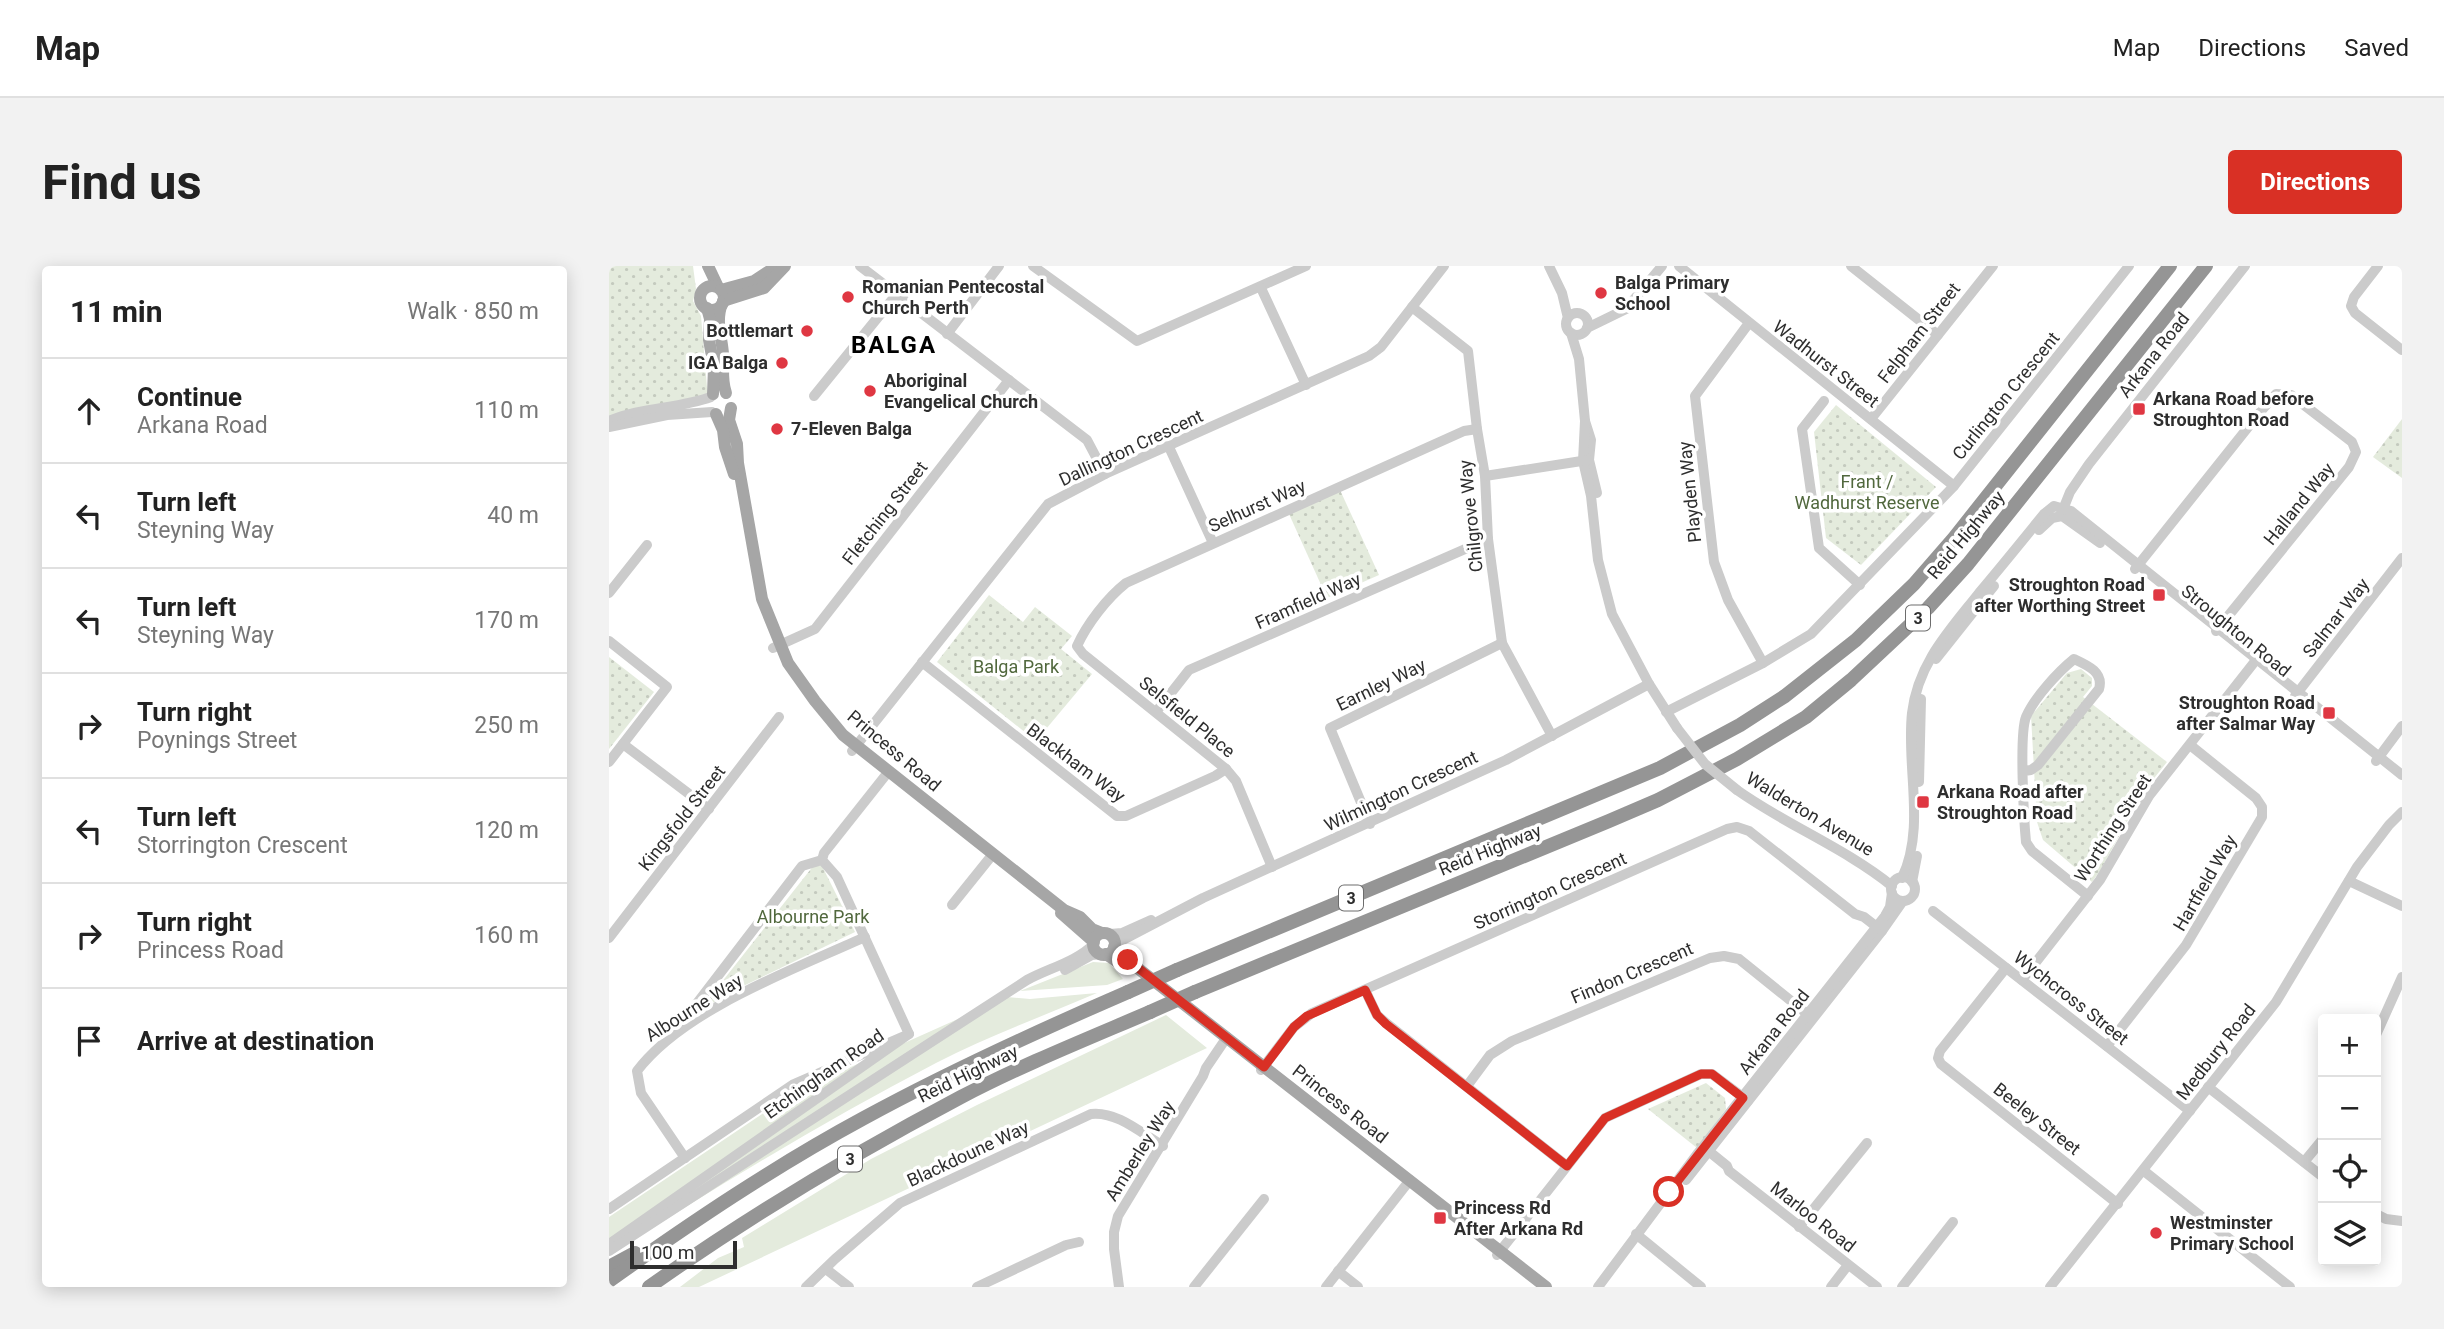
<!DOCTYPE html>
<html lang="en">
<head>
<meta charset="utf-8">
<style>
  :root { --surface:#fff; --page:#f2f2f2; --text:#222; --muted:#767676; --line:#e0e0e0; --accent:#d93025 }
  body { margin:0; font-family:Roboto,sans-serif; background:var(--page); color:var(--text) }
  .controls { position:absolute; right:21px; bottom:21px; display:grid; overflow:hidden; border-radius:7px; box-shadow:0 4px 18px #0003 }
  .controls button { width:63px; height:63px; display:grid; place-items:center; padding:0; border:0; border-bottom:2px solid var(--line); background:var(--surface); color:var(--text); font:35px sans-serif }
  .scale { position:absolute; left:21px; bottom:18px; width:107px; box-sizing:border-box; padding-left:7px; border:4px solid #2e2e2e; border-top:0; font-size:19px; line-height:24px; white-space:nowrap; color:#2e2e2e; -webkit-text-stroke:5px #fff; paint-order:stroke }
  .stop { position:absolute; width:21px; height:21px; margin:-16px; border:5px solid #d93025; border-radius:50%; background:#fff }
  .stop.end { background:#d93025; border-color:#fff; box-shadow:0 2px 7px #0008 }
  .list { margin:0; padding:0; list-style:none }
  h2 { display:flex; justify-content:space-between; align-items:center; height:91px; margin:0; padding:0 28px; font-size:30px }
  h2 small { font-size:23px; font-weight:400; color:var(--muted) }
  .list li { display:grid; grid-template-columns:46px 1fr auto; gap:21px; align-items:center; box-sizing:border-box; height:105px; padding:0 28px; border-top:2px solid var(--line) }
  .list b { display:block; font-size:26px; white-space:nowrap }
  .list p { margin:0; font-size:23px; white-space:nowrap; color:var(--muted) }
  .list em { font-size:23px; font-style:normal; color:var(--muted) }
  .icon { flex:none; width:38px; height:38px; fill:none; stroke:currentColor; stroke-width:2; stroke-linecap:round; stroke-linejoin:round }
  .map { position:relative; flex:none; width:1793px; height:1021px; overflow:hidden; border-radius:7px }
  header { display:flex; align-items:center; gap:42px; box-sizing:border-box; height:98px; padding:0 35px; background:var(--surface); border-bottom:2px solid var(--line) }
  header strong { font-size:33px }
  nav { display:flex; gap:38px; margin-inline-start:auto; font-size:24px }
  .intro { display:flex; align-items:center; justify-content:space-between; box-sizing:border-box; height:168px; padding:0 42px }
  h1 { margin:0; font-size:49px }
  .button { padding:18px 32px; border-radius:7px; background:var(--accent); color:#fff; font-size:24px; font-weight:700 }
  main { display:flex; gap:42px; padding:0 42px }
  aside { flex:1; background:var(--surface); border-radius:7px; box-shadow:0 4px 18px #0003 }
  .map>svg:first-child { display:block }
  .green { fill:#e4ebdd }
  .park { fill:url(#park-dots) }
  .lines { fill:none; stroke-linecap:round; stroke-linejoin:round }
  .minor { stroke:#cbcbcb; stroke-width:10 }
  .major { stroke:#a6a6a6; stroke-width:12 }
  .highway { stroke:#959595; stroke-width:14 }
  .minor-bridge { stroke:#cbcbcb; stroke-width:10 }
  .highway-bridge { stroke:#959595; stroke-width:14 }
  .route { stroke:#d93025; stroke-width:9 }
  .poi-dot { fill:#df3742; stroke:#fff; stroke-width:2.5 }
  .labels { text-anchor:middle; stroke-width:7; stroke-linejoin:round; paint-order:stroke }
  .shield { fill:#fff; stroke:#6d6d6d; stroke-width:2 }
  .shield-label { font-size:16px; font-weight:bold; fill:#2e2e2e }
  .poi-label { font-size:18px; font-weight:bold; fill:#2e2e2e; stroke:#fff; text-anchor:start }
  .street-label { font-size:18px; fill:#2e2e2e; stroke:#fff }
  .park-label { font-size:18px; fill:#51683d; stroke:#fff }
  .district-label { font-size:24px; font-weight:bold; letter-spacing:2px; fill:#000; stroke:#fff }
</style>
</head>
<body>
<header>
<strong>Map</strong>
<nav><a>Map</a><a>Directions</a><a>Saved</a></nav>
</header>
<div class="intro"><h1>Find us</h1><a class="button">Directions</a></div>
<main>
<aside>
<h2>11 min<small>Walk · 850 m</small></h2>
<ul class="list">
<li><svg class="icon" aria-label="ahead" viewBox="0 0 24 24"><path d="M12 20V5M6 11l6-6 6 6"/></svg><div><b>Continue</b><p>Arkana Road</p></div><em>110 m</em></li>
<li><svg class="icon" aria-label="left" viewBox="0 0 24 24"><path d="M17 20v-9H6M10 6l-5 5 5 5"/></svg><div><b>Turn left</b><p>Steyning Way</p></div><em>40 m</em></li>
<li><svg class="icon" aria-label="left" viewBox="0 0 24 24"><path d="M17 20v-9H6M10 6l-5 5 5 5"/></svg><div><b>Turn left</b><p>Steyning Way</p></div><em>170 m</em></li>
<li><svg class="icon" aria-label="right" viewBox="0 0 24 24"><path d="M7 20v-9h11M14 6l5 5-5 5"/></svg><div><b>Turn right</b><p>Poynings Street</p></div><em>250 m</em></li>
<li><svg class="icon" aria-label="left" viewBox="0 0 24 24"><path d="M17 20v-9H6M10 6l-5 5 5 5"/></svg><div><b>Turn left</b><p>Storrington Crescent</p></div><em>120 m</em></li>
<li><svg class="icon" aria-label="right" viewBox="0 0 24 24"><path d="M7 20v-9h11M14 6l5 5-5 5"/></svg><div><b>Turn right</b><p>Princess Road</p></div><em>160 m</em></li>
<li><svg class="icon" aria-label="arrive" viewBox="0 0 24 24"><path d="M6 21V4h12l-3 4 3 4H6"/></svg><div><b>Arrive at destination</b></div></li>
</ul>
</aside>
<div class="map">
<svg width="1793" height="1021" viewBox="0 0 1793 1021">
  <defs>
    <pattern id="park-dots" width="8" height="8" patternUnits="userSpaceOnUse" patternTransform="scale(1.75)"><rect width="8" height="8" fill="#e4ebdd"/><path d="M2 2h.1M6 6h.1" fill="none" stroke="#c4cabe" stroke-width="1.8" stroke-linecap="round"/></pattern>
  </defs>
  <rect width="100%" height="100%" fill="#fff"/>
  <!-- green -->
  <g class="green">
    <path d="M484 696 500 697 514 713 498 719 411 725Z"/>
    <path d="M488 727C435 750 379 770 327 797 214 856 106 921 0 990V951L186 826 398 731 421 733Z"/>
    <path d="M557 749 598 782 90 1021H71L109 992 135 981 133 972 262 893 368 839Z"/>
  </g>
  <!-- park -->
  <g class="park">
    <path d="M0 0H84L87 23 84 35 92 50 99 133 0 152Z"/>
    <path d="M1227 139 1327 221 1252 299 1217 272 1205 166Z"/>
    <path d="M1793 153V212L1764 191Z"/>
    <path d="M731 224 770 309 718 332 680 248Z"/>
    <path d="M380 329 414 356 426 341 463 370 452 383 483 408 427 475 328 396Z"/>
    <path d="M0 391 45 426 0 483Z"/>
    <path d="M1472 403 1483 412V420L1474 431 1558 496 1534 526 1491 605 1483 616 1434 574 1428 556 1422 450 1458 407Z"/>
    <path d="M205 599 213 600 246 666 124 725 90 745Z"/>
    <path d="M1097 817 1116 832 1117 843 1088 882 1039 843Z"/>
  </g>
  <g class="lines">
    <!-- minor -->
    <g class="minor">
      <path d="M251 0 478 174 496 208"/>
      <path d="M424 0 528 75 697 0"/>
      <path d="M940 0 953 27 959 52"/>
      <path d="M1070 0 1345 220"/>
      <path d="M1242 0 1329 69"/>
      <path d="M1769 0 1745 31 1742 40 1746 47 1793 84"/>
      <path d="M652 22 697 119"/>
      <path d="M803 41 859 85 868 163 876 210 879 273 893 377 943 470"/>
      <circle cx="968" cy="58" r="11"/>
      <path d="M1140 57 1086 130 1105 296 1119 334 1154 397"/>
      <path d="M978 62 1017 43 1053 0"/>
      <path d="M962 67 970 93 976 155 982 174 980 194 988 227"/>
      <path d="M338 68 390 0"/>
      <path d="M205 130 287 29"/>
      <path d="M1215 135 1193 163 1210 282 1251 319"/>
      <path d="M1262 153 1384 0"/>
      <path d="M0 155C32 141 69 143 102 131"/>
      <path d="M976 155 974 195 982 230 989 294 1003 348 1040 418 1068 462"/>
      <path d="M0 161 58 149 103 146"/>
      <path d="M560 181 604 277"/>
      <path d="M876 210 979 194"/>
      <path d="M1453 246 1461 226 1480 198 1636 0"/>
      <path d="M1430 264 1443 252 1453 250 1491 277"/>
      <path d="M1526 303 1652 145 1667 128 1682 129 1743 176 1747 186 1740 201 1607 365"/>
      <path d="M0 327 38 279"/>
      <path d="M0 375 58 421 0 496"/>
      <path d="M164 382 206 363 400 114"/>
      <path d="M1327 393 1385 320"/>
      <path d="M313 396 508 550H517L606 510 617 503"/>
      <path d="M1686 430 1793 292"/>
      <path d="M547 446 580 404 879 273"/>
      <path d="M1057 446 1154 397 1202 368 1345 220 1520 0"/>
      <path d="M14 478 100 543"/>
      <path d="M243 485 439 238 496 208 760 90 772 81 835 0"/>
      <path d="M1767 495 1793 460"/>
      <path d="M1415 505 1422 504 1429 499 1490 423C1495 406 1478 399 1465 393 1449 406 1425 432 1417 451 1410 468 1415 555 1417 576L1423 585 1479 630"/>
      <path d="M276 510 215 587 213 594 228 611 300 768"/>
      <path d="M1310 516 1312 433"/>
      <path d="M1128 524C1177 559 1236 582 1283 620"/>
      <path d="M761 558 721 462 893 377"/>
      <path d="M663 601 627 515 617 503 474 388 468 380C478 358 498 332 517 317L855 165 868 163"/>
      <circle cx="1294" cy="623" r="12"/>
      <path d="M1293 612C1317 561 1297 501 1303 447 1309 397 1340 365 1370 327 1392 301 1413 275 1435 248L1445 240 1462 245 1793 509"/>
      <path d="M1740 615 1793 640"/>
      <path d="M1303 616 1308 590"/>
      <path d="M343 639 384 588"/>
      <path d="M1324 645 1581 845"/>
      <path d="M501 668 513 667 542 654"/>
      <path d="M0 672 170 451"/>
      <path d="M506 678 594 632 897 494 1040 418"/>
      <path d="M1397 702 1331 785 1329 792 1332 798 1509 938"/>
      <path d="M456 704 483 689 492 688"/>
      <path d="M1413 714 1491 614 1540 530 1647 394"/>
      <path d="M756 724 768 749 777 757 958 900"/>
      <path d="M66 766 193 600 213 594"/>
      <path d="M1767 769 1793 711"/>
      <path d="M1498 780 1577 679 1653 551V541L1647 532 1581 479"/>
      <path d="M652 804 685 761 703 747 1118 563 1128 561 1140 565 1246 648 1255 651 1273 665"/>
      <path d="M858 820 881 789 903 775 1101 692 1115 690 1130 693 1202 751"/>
      <path d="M1599 821 1714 911"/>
      <path d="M1097 883 1118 900 1120 905 1268 1021"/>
      <path d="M76 892 32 827 28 805C75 743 186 703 256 671"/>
      <path d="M1695 896 1714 873"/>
      <path d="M1535 905 1681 1021"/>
      <path d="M1077 914 1273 665 1294 635"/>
      <path d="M0 943 185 818 300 768 0 978"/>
      <path d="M1767 948 1777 953 1793 955"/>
      <path d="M1190 961 1258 877"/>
      <path d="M1027 968 1092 1021"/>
      <path d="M0 985 418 714C440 702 467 696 485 678"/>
      <path d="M888 989 996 852 1092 808H1103L1139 835"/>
      <path d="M217 1003 240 1021"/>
      <path d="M729 1005 749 1021"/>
      <path d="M197 1021 226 993 291 937 482 848C508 845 532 867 554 880"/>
      <path d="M368 1021 457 979 470 976"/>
      <path d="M510 1021 505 983V966L509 950 594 810 597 802 618 771"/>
      <path d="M585 1021 655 933"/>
      <path d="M717 1021 801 914"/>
      <path d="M989 1021 1089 887 1276 650 1281 641 1283 627"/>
      <path d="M1222 1021 1239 999"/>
      <path d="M1293 1021 1344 956"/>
      <path d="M1441 1021 1667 736 1748 601 1780 559 1793 546"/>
    </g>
    <!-- major -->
    <g class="major">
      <path d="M99 0 109 21"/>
      <circle cx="103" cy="32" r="12"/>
      <path d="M112 24 145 15 168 0"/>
      <path d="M114 35 155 22 176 0"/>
      <path d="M113 38C106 55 113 71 114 88 115 102 112 113 117 127"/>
      <path d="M98 42 101 53 100 74 105 101 104 128"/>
      <path d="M122 142 120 154 128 178 129 197 153 333 179 397 206 435 234 469 455 644 471 651 483 663 493 667"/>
      <path d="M107 148 114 164 116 181 125 208"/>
      <path d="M452 647 485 676"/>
      <circle cx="495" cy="678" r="11"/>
      <path d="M505 681 531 704 937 1021"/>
      <path d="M497 688 516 701"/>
    </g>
    <!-- highway -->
    <g class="highway">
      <path d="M568 704 1051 502 1131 459 1176 430 1247 374 1305 318 1345 272 1561 0"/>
      <path d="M586 726 1000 555 1049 534 1128 493 1197 451 1242 414 1319 342 1359 298 1597 0"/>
      <path d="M0 1001 26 987"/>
      <path d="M0 1015C83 956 166 900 255 852 341 805 429 765 519 726"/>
      <path d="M40 1021C139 951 244 888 352 831 413 799 478 773 541 746"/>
    </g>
    <!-- minor-bridge -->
    <path class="minor-bridge" d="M1068 462 1096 498 1128 524"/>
    <!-- highway-bridge -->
    <g class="highway-bridge">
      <path d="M519 726 568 704"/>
      <path d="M541 746 586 726"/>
    </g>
  </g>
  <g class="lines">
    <!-- route -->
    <path class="route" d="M519 694 655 801 685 761 698 750 756 724 768 749 777 758 958 900 996 852 1092 808H1103L1134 832 1060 926"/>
  </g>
  <!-- markers -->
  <g class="poi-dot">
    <circle cx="992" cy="27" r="7"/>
    <circle cx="239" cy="31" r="7"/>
    <circle cx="198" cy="65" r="7"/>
    <circle cx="173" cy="97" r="7"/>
    <circle cx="261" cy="125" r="7"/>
    <rect x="1523" y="136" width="14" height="14" rx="3.5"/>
    <circle cx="168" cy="163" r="7"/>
    <rect x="1543" y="322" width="14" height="14" rx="3.5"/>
    <rect x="1713" y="440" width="14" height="14" rx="3.5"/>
    <rect x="1307" y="529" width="14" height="14" rx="3.5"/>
    <rect x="824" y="945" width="14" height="14" rx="3.5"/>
    <circle cx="1547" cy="967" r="7"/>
  </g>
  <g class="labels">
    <!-- shield labels -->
    <g class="shield">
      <rect x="1297" y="339.5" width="24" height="25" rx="5"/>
      <rect x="730" y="619.5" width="24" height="25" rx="5"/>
      <rect x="229" y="880.5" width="24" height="25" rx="5"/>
    </g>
    <g class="shield-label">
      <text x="1309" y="358">3</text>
      <text x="742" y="638">3</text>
      <text x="241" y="899">3</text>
    </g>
    <!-- poi labels -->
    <g class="poi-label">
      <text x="1006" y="23">Balga Primary<tspan x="1006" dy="21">School</tspan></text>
      <text x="253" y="27">Romanian Pentecostal<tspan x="253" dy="21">Church Perth</tspan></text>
      <text x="184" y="71" text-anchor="end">Bottlemart</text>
      <text x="159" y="103" text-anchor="end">IGA Balga</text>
      <text x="275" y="121">Aboriginal<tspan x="275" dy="21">Evangelical Church</tspan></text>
      <text x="1544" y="139">Arkana Road before<tspan x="1544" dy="21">Stroughton Road</tspan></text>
      <text x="182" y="169">7-Eleven Balga</text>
      <text x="1536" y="325" text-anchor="end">Stroughton Road<tspan x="1536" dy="21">after Worthing Street</tspan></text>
      <text x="1706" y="443" text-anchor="end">Stroughton Road<tspan x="1706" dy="21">after Salmar Way</tspan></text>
      <text x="1328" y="532">Arkana Road after<tspan x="1328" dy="21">Stroughton Road</tspan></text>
      <text x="845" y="948">Princess Rd<tspan x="845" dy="21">After Arkana Rd</tspan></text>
      <text x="1561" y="963">Westminster<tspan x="1561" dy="21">Primary School</tspan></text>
    </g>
    <!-- street labels -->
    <g class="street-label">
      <text transform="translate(1310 67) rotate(-52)" y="6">Felpham Street</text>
      <text transform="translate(1545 89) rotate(-52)" y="6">Arkana Road</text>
      <text transform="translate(1217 98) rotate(38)" y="6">Wadhurst Street</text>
      <text transform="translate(1397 130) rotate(-51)" y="6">Curlington Crescent</text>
      <text transform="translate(522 182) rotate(-25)" y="6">Dallington Crescent</text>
      <text transform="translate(1081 226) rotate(-96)" y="6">Playden Way</text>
      <text transform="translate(1690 238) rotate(-51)" y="6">Halland Way</text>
      <text transform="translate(648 240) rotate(-24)" y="6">Selhurst Way</text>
      <text transform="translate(276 247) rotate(-52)" y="6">Fletching Street</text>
      <text transform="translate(862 250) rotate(-96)" y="6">Chilgrove Way</text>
      <text transform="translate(1357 269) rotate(-50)" y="6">Reid Highway</text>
      <text transform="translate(699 335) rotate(-24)" y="6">Framfield Way</text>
      <text transform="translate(1727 352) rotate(-52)" y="6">Salmar Way</text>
      <text transform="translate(1627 365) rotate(39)" y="6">Stroughton Road</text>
      <text transform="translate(772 419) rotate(-26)" y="6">Earnley Way</text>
      <text transform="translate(578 451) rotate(39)" y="6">Selsfield Place</text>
      <text transform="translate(285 485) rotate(40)" y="6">Princess Road</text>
      <text transform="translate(467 497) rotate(37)" y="6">Blackham Way</text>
      <text transform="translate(792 525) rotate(-25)" y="6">Wilmington Crescent</text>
      <text transform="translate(1201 548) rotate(31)" y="6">Walderton Avenue</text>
      <text transform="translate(73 552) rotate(-52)" y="6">Kingsfold Street</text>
      <text transform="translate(1504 562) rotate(-57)" y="6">Worthing Street</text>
      <text transform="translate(881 584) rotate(-22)" y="6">Reid Highway</text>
      <text transform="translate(1596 617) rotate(-60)" y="6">Hartfield Way</text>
      <text transform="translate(941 625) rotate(-24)" y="6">Storrington Crescent</text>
      <text transform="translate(1023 707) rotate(-23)" y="6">Findon Crescent</text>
      <text transform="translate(1462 732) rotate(38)" y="6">Wychcross Street</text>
      <text transform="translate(85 742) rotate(-32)" y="6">Albourne Way</text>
      <text transform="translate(1165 766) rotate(-52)" y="6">Arkana Road</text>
      <text transform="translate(1607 786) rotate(-52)" y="6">Medbury Road</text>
      <text transform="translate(215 808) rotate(-35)" y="6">Etchingham Road</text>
      <text transform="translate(359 808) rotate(-26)" y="6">Reid Highway</text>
      <text transform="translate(731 838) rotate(38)" y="6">Princess Road</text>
      <text transform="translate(1428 853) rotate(38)" y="6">Beeley Street</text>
      <text transform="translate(531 885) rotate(-58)" y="6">Amberley Way</text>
      <text transform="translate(359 888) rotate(-25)" y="6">Blackdoune Way</text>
      <text transform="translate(1204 951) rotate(38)" y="6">Marloo Road</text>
    </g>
    <!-- park labels -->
    <g class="park-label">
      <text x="1258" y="222">Frant /<tspan x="1258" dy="21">Wadhurst Reserve</tspan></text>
      <text x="407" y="407">Balga Park</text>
      <text x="204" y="657">Albourne Park</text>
    </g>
    <!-- district labels -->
    <g class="district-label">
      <text x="285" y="87">BALGA</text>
    </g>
  </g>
</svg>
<div class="controls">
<button>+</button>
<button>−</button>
<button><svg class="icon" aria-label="locate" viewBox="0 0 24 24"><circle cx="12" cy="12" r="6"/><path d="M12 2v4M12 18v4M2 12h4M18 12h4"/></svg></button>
<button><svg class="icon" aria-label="layers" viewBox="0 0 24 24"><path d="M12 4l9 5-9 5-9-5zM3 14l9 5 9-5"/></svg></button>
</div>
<div class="scale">100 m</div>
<div class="stop" style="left:1060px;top:926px"></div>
<div class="stop end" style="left:519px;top:694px"></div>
</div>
</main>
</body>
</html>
